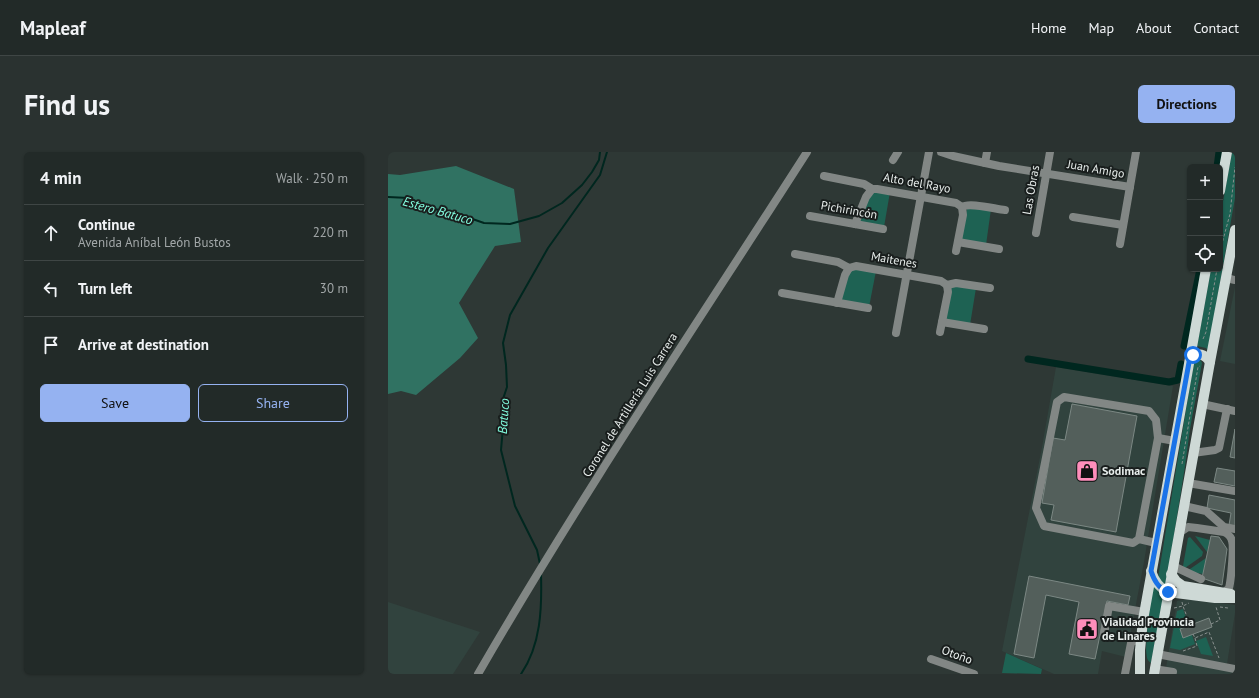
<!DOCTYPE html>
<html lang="en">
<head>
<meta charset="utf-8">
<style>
  :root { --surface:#222a28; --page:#2a3230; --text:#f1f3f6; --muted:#a2a7a8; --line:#3f4645; --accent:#95b2f1 }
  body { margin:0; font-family:"PT Sans",sans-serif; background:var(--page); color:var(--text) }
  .controls { position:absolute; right:12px; top:12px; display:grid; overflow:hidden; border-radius:6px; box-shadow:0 1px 3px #0004 }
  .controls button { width:36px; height:36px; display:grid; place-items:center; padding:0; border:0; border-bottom:1px solid var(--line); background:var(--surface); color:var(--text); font:20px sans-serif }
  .stop { position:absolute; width:12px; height:12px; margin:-9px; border:3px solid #1a73e8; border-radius:50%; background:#fff }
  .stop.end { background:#1a73e8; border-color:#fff; box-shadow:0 1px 4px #0008 }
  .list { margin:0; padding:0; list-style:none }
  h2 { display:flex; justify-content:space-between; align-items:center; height:52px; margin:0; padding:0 16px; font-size:17px }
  h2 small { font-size:13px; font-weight:400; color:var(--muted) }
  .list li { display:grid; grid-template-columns:26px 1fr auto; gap:12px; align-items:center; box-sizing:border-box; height:56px; padding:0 16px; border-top:1px solid var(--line) }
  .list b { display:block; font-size:15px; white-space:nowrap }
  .list p { margin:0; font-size:13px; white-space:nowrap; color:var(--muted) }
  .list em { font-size:13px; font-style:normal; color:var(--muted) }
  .actions { display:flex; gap:8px; padding:12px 16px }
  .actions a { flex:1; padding:9px 0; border:1px solid var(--accent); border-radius:6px; text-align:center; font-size:14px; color:var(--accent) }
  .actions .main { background:var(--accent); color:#111 }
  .icon { flex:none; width:22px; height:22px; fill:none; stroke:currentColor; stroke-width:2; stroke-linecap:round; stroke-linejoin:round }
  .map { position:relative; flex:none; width:847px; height:522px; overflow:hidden; border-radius:6px }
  header { display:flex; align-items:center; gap:24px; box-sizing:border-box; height:56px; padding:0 20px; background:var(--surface); border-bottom:1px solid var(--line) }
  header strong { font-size:19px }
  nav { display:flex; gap:22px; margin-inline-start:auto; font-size:14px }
  .intro { display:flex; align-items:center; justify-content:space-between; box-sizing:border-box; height:96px; padding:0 24px }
  h1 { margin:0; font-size:28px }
  .button { padding:10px 18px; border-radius:6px; background:var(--accent); color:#111; font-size:14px; font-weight:700 }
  main { display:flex; gap:24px; padding:0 24px }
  aside { flex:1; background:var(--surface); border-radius:6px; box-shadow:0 1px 3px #0004 }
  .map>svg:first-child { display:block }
  .built { fill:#31433e }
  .green { fill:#1e6253 }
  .forest { fill:#307262 }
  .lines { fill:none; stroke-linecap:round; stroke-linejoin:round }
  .stream { stroke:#00271f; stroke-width:2 }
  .canal { stroke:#00271f; stroke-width:7 }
  .building { fill:#535f5b; stroke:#7c8884 }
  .path { stroke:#89918f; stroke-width:1; stroke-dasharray:3 2; stroke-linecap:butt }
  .minor { stroke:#828785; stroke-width:8 }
  .major { stroke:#ced9d6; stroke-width:10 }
  .route { stroke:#1a73e8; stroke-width:5 }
  .labels { text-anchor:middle; stroke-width:4; stroke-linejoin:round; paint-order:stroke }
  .street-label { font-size:12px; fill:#e8eeec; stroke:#191e1d }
  .poi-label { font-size:12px; font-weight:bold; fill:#e8eeec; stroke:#191e1d; text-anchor:start }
  .water-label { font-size:13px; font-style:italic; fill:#83fee0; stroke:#191e1d }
</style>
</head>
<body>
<header>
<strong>Mapleaf</strong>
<nav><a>Home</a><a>Map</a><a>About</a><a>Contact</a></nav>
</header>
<div class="intro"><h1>Find us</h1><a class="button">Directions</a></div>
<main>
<aside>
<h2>4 min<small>Walk · 250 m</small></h2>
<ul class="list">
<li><svg class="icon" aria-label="ahead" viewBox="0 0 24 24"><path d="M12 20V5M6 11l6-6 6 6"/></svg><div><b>Continue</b><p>Avenida Aníbal León Bustos</p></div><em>220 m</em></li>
<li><svg class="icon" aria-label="left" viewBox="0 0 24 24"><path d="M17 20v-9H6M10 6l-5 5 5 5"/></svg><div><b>Turn left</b></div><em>30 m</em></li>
<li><svg class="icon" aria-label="arrive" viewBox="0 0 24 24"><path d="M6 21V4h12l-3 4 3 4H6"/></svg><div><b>Arrive at destination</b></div></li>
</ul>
<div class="actions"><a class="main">Save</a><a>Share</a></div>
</aside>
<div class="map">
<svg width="847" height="522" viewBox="0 0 847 522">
  <rect width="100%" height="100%" fill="#2e3835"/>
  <!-- built -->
  <g class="built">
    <path d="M847 135V212L832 209Z"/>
    <path d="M668 215 785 234 756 410 738 505 714 499 710 522H666L614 499 654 295Z"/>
    <path d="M801 447 847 453V461L839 512 847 513V522H777L789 449Z"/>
    <path d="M0 450 92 480 65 522H0Z"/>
  </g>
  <!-- green -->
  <g class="green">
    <path d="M844 0H847V46L820 199 818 196 809 194 823 117H832V66Z"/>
    <path d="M481 40H502L496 75 469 71Z"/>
    <path d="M579 56 603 57 598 93 573 88Z"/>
    <path d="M462 117 488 119 481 155 451 150Z"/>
    <path d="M572 133 588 136 582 173 557 169 563 136Z"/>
    <path d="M809 206 812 207 814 211 802 277 797 314 778 434 770 426 806 210Z"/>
    <path d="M807 384 822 388 819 400Z"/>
    <path d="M802 385 815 400 814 404 797 416 795 414 800 386Z"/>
    <path d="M818 406 815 422 799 419Z"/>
    <path d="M766 432 776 442 763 511C758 508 759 504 758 498L761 446Z"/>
    <path d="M795 457 807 492 792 498 782 496 789 459Z"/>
    <path d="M818 485 825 504 813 502 808 489Z"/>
    <path d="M618 501 654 517 653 522 614 521Z"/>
  </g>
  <!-- forest -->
  <path class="forest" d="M68 14 126 37 133 90 107 94 71 151 90 186 72 206 28 243 13 239 0 242V22L12 23Z"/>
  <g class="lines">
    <!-- stream -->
    <g class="stream">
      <path d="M0 45 21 46 42 56 70 62 96 71 122 72 151 64 174 51 194 33 204 20 211 8 212 0"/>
      <path d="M152 412 149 398 127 354 113 298 116 264 115 247 119 235 118 213 115 191 122 163 160 96 212 23 219 0"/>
      <path d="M133 522C153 493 154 456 153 422"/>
    </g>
    <!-- canal -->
    <g class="canal">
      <path d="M829 15 831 0"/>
      <path d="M796 194 812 117"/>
      <path d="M640 207 781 230 790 228 793 212"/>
    </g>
  </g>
  <!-- building -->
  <g class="building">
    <path d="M684 252 749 264 728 380 663 368 666 353 654 351 665 286 677 288Z"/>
    <path d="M847 277V306L842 305Z"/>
    <path d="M829 316 847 319V334L826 330Z"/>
    <path d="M821 343 847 348V374L841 373 843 361 819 356Z"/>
    <path d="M823 384 831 385 839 397 834 433 814 426Z"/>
    <path d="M641 424 742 444 740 453 719 449 707 507 681 502 691 450 658 443 646 506 626 502Z"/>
    <path d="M821 466 824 475 795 486 792 477Z"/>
  </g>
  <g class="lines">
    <!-- path -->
    <g class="path">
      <path d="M832 99 842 62 847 15"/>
      <path d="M815 187 818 180 829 117"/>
      <path d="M794 312 810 215 812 214"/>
      <path d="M794 450 795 454 801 451"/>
      <path d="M832 455 840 456"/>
      <path d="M786 456 795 454 802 473"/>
      <path d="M823 472 832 468 828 455"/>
      <path d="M805 482 807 486 821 480 831 506"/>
      <path d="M795 499 809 494 807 486"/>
    </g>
    <!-- minor -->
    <g class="minor">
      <path d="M553 0 565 4 611 14 742 35"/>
      <path d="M505 8 510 0"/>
      <path d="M597 11 599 0"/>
      <path d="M436 24 476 32 484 37H489L568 51 574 55"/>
      <path d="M574 55C581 50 607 57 617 58"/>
      <path d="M422 64 495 77"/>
      <path d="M685 65 735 73"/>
      <path d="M467 72 478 45 484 37"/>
      <path d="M648 81 662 0"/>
      <path d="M570 90 611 97"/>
      <path d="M732 92 748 0"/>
      <path d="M568 99 575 63 574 55"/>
      <path d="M407 102 450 110 461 116"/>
      <path d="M461 116 468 114 553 129 559 133"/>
      <path d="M838 126 847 128"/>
      <path d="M559 133 568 131 602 136"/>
      <path d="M394 141 480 156"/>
      <path d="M449 151 457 123 461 116"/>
      <path d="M554 170 596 177"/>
      <path d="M552 180 560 140 559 133"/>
      <path d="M508 181 541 0"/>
      <path d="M676 245 761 259 768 268 770 286 751 387 745 391 656 374 648 356 669 250Z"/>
      <path d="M814 252 847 259"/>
      <path d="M770 286 787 289"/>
      <path d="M805 301 827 298 831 296 839 257"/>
      <path d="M800 331 847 339"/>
      <path d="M796 354 818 359 836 375 847 377"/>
      <path d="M791 381 800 375 809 376 836 380C840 382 843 384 844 389 846 395 843 429 841 436 839 438 838 439 836 440"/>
      <path d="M751 387 768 391"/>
      <path d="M785 414 813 427"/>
      <path d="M716 482 721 454 756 460"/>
      <path d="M769 502 847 517"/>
      <path d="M543 507 586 522"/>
      <path d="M766 517 785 520"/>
      <path d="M90 522C193 344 308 173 419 0"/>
      <path d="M737 522 743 491 752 485"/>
    </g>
    <!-- major -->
    <g class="major">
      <path d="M832 39 839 0"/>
      <path d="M802 205C810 200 817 202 822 210"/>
      <path d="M763 419C766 428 771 436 780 440L827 446H847"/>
      <path d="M783 422 788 429 795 434 843 442"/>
      <path d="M752 522V498L755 468 818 117"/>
      <path d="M766 522 822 210 847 78"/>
    </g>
  </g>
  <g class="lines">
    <!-- route -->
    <path class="route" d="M780 440C770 436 766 428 763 419L802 205 805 203"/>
  </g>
  <!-- icons -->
  <defs>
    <g id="shop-square" transform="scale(1.15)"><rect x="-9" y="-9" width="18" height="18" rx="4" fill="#ff8ebb" stroke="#191e1d"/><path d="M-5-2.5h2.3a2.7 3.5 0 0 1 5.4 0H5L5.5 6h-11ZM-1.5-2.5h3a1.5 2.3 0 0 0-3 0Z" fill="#111"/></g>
    <g id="civic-square" transform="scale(1.15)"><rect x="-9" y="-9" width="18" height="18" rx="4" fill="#ff8ebb" stroke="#191e1d"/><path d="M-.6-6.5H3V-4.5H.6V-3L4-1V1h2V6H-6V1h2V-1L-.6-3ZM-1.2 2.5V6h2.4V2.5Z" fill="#111"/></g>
  </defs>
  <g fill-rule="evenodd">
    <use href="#shop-square" x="699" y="319"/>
    <use href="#civic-square" x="699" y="477"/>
  </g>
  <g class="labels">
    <!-- street labels -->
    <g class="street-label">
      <text transform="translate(708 17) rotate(10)" y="4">Juan Amigo</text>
      <text transform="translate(529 31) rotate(10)" y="4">Alto del Rayo</text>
      <text transform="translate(643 38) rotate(-80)" y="4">Las Obras</text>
      <text transform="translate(461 58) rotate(10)" y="4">Pichirincón</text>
      <text transform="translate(506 108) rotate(10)" y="4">Maitenes</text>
      <text transform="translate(242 253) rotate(-58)" y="4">Coronel de Artillería Luis Carrera</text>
      <text transform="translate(569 503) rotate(20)" y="4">Otoño</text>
    </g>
    <!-- poi labels -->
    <g class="poi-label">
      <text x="714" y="323">Sodimac</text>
      <text x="714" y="474">Vialidad Provincia<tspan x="714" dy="14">de Linares</tspan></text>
    </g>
    <!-- water labels -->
    <g class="water-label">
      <text transform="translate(50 58) rotate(16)" y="5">Estero Batuco</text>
      <text transform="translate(115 264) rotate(-86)" y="5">Batuco</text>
    </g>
  </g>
</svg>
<div class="controls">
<button>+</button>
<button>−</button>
<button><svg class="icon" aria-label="locate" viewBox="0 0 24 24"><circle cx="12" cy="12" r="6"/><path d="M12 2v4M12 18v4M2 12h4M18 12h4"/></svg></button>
</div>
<div class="stop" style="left:805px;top:203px"></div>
<div class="stop end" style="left:780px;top:440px"></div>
</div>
</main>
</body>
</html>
